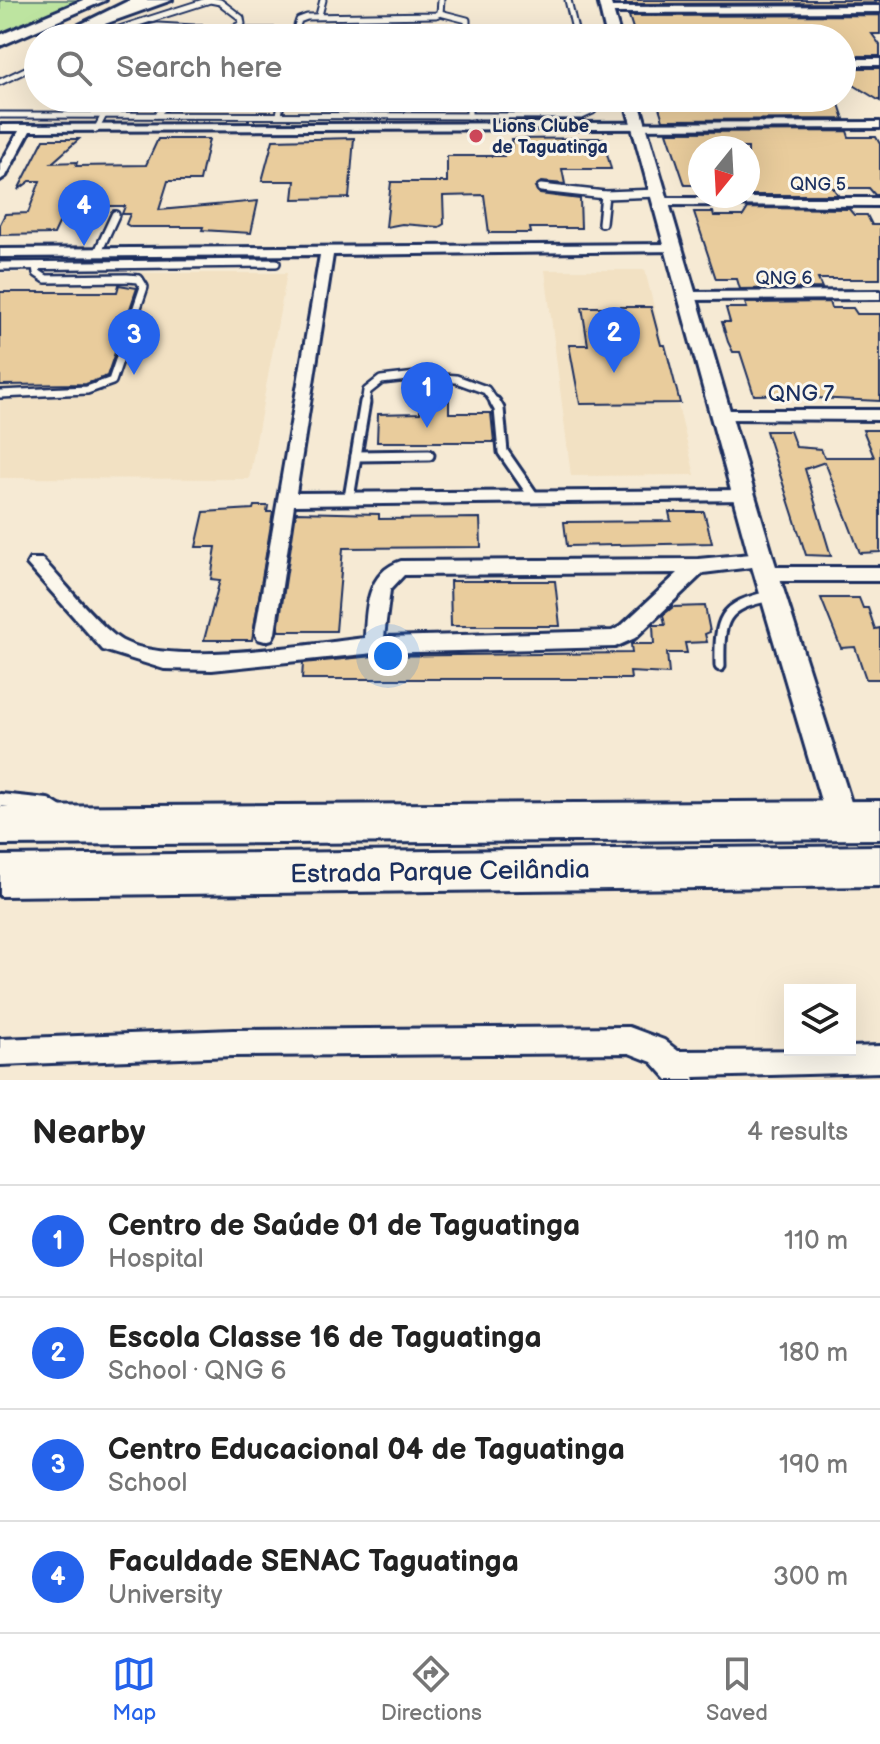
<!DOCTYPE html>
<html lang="en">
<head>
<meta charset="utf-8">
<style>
  :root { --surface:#fff; --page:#f2f2f2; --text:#222; --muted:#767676; --line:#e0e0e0; --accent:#2563eb }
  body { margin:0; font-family:"Balsamiq Sans",sans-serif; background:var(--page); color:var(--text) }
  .controls { position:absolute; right:24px; bottom:24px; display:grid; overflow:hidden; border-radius:0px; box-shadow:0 8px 32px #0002 }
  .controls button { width:72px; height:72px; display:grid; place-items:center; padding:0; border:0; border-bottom:2px solid var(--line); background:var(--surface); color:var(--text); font:40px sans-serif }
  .compass { position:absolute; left:688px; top:136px; width:72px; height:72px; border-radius:50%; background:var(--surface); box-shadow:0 8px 32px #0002; rotate:198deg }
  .you { position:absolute; left:388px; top:656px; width:28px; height:28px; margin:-20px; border:6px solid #fff; border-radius:50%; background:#1a73e8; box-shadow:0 0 0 12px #1a73e833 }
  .badge { display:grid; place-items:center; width:52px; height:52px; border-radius:50%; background:var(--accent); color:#fff; font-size:26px; font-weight:700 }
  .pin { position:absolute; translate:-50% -66px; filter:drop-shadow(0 2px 4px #0008) }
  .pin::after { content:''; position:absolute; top:42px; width:28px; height:24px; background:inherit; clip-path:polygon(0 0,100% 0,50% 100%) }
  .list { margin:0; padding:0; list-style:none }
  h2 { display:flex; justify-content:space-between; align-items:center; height:104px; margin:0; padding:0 32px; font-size:34px }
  h2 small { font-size:26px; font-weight:400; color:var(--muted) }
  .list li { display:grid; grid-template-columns:52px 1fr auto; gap:24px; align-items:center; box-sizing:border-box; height:112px; padding:0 32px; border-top:2px solid var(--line) }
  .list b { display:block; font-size:30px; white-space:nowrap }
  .list p { margin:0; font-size:26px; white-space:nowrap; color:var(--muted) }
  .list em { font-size:26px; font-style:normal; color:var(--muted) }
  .icon { flex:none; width:44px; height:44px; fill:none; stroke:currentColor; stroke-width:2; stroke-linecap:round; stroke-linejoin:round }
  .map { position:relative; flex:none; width:880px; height:1080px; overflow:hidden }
  .search { position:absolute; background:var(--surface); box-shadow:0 8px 32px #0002; left:24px; right:24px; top:24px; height:88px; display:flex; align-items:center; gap:20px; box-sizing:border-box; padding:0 28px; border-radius:44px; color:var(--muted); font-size:30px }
  .sheet { height:552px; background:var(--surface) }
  nav { display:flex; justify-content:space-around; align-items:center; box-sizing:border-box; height:112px; border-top:2px solid var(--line); background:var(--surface); font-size:22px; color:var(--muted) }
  nav a { display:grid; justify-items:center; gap:4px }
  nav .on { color:var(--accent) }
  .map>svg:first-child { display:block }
  .built { fill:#f2e1c3 }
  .green { fill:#bde4a0; stroke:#6c8a7f; stroke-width:2 }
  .building { fill:#e9cc9c; stroke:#1b2f5e; stroke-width:2 }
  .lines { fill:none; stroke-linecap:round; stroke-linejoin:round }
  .lane-far3-casing { stroke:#1b2f5e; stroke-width:9 }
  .lane-far2-casing { stroke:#1b2f5e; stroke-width:12 }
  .lane-far1-casing { stroke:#1b2f5e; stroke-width:15 }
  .lane-casing { stroke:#1b2f5e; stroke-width:18 }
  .street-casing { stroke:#1b2f5e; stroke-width:6 }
  .secondary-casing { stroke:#1b2f5e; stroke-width:6 }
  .primary-casing { stroke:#1b2f5e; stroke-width:6 }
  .highway-casing { stroke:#1b2f5e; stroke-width:6 }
  .lane-far3 { stroke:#fbf7ec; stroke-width:5 }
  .lane-far2 { stroke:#fbf7ec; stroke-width:7 }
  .lane-far1 { stroke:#fbf7ec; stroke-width:9 }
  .lane { stroke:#fbf7ec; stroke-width:12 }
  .street { fill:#fbf7ec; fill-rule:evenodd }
  .secondary { fill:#fbf7ec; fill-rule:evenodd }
  .primary { fill:#fbf7ec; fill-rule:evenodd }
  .highway { fill:#fbf7ec; fill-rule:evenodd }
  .poi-dot { fill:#d1495b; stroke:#fbf7ec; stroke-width:3 }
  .labels { text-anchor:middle; stroke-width:6; stroke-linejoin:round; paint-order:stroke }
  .far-poi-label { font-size:18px; font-weight:bold; fill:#1b2f5e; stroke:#fbf7ec; text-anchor:start }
  .far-street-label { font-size:18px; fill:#1b2f5e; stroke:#fbf7ec }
  .street-label { font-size:22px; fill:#1b2f5e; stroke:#fbf7ec }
  .near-street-label { font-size:26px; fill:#1b2f5e; stroke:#fbf7ec }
</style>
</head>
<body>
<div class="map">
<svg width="880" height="1080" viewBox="0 0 880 1080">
  <rect width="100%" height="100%" fill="#f6ead4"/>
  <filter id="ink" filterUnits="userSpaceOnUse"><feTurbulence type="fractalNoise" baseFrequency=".0125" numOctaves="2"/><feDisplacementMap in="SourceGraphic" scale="16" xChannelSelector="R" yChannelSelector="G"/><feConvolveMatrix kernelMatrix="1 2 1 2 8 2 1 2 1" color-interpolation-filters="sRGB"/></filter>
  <g filter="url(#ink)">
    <!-- built -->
    <g class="built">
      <path d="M545 270H645L695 475 571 476Z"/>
      <path d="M0 273H287L249 479 0 478Z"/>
    </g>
    <!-- green -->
    <path class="green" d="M0 0H80L0 34Z"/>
    <!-- building -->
    <g class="building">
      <path d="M625 0H880V3L625 4Z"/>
      <path d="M880 15V34H872L880 45V56H842V38H636L629 16Z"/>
      <path d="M842 68H880V101L842 78Z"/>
      <path d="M656 98H837L844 119 663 120Z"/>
      <path d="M847 131 849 137H876L880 144V195H875L869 188H833L838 195H748V148H700V185H685L667 132Z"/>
      <path d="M354 138 349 198 293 199 295 181H262L273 140Z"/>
      <path d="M603 138 611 169H562L565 184 541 182 535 187 540 194 580 199 581 228H530L531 233H489L484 195 443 196 444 224 439 227 402 224 386 227 391 182H447V156H504L503 147H512L511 139Z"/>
      <path d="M44 139H79L52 163 77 162 76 166 146 165 158 139H209L200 181H168L159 210 258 201 251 233 202 230 203 227H131L126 224 130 214H122L125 206H67L54 234 0 235V224L5 214 28 213 40 181H30L18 190Z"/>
      <path d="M748 208 849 209 854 215H867L872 225H880V279H818L822 288 740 289 737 279H716L694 212H713L714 216H743Z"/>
      <path d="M119 285 137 288 107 376 86 384 0 385V292H117Z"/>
      <path d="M829 302 831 308H853L857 314H880V401L814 398 813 394 754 395 740 352H733L728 342 722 322H730L726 308H747L745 303Z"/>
      <path d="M582 307H651L661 345H665L680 403 580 404 569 345H588Z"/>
      <path d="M420 394H449V413H491L494 442H377L378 414 420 413Z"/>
      <path d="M863 430H880V552L860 553 825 462 805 469 831 556 806 555 766 431H790L796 447 821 449 824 457H874Z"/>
      <path d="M254 506H268L267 512H273L252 640H204L220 580 211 579 216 547H196L204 512 253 509Z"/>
      <path d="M296 512 379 514V519L480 518 481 547 343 548 336 631H278Z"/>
      <path d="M669 512H704L712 543 567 546 564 522 671 521Z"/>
      <path d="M450 581H555L560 626H451Z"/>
      <path d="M821 598H859L863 608H868L875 629 880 628V679H866L855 647 841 648Z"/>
      <path d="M705 606 710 632 705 634 707 642 685 643 687 653H667L669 674 630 672 631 679H302L303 663 374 656 632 653 631 644H654L653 625H665L663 615 673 607Z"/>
    </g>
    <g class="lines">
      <!-- lane-far3 casing -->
      <g class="lane-far3-casing">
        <g id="lane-far3">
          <path d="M568 0 577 38"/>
          <path d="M440 13 467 20V38"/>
          <path d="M319 15 323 0"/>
          <path d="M234 31H295"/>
          <path d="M91 38 210 0 220 2 241 18 242 24 229 30 158 26 148 28 138 38"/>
          <path d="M293 38 299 20 307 17 436 15 440 13 441 0"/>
          <path d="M0 82 38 64"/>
          <path d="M469 98V116"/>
          <path d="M0 115 582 116 593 111 590 98"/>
          <path d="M156 115 167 105 254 103"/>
          <path d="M279 115 282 98"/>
          <path d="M96 130 104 115 135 98"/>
        </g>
      </g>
      <!-- lane-far2 casing -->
      <g class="lane-far2-casing">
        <g id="lane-far2">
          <path d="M541 188 605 195 658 193"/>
          <path d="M602 223 605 195"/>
          <path d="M98 252 115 215"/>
          <path d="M0 266 276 263"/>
          <path d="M0 394 87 390 112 381 144 287 139 279 127 278 46 279 37 273 36 266"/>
          <path d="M365 404 367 391 381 380 417 376 456 379 486 390 496 404"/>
        </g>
      </g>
      <!-- lane-far1 casing -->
      <g class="lane-far1-casing">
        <g id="lane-far1">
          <path d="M495 402 499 409 503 452 534 497"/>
          <path d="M356 456 429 455"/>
          <path d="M349 498 365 402"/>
          <path d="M720 666C719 619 722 606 770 596"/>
        </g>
      </g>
      <!-- lane casing -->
      <g class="lane-casing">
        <path id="lane" d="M0 800 47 805 58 812"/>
      </g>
      <!-- street casing -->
      <g class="street-casing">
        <g id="street">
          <path d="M880 6V12L606 13 601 10 606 7Z"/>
          <rect x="842" y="59" width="38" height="6"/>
          <path d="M880 122V128L30 131 6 176 0 180V165L19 131H0V125Z"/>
          <path d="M661 198H880V206L657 205V199Z"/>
          <path d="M674 244 679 245V251L333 255 296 493 744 490 753 496 750 500 294 505 275 633 272 639 265 641 258 639 255 633 320 255 0 257V249Z"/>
          <path d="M880 291V299L688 300 681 296 688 292Z"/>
          <path d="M721 410H880V420L715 419 713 415Z"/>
          <path d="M762 553 768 555 771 560 768 565 703 573 635 638 615 647 374 653 212 670 164 669 103 650 27 564 30 559H42C66 584 88 614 115 636 156 670 310 644 365 638 366 608 367 572 401 561L698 559ZM678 573 621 626 612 631 384 637 390 590 404 575Z"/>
          <path d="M767 567H880V581H767L760 579 758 574 760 569Z"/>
          <path d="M629 1027 664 1040 678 1051 850 1050V1047L880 1046V1072L694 1077 695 1080H668L652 1062 629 1053 233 1056 0 1065V1039L233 1030Z"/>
        </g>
      </g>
      <!-- secondary casing -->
      <g class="secondary-casing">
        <g id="secondary">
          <path d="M598 0H610L621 38H607Z"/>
          <path d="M624 98H638L774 560 857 821 853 831 842 835 831 831 827 821 750 560Z"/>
        </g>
      </g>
      <!-- primary casing -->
      <g class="primary-casing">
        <path id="primary" d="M150 0H172L102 25H92L89 22Z"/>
      </g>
      <!-- highway casing -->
      <g class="highway-casing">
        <g id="highway">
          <path d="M83 0H106L0 46V35Z"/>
          <path d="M130 0H152L82 35H70L67 31Z"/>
          <path d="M880 801V839L0 845V807Z"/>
          <path d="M880 846V886L0 896V856Z"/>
        </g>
      </g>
      <!-- lane-far3 -->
      <use href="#lane-far3" class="lane-far3"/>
      <!-- lane-far2 -->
      <use href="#lane-far2" class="lane-far2"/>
      <!-- lane-far1 -->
      <use href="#lane-far1" class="lane-far1"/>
      <!-- lane -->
      <use href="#lane" class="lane"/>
      <!-- street -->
      <use href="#street" class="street"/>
      <!-- secondary -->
      <use href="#secondary" class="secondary"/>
      <!-- primary -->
      <use href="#primary" class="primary"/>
      <!-- highway -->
      <use href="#highway" class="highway"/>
    </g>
  </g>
  <!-- markers -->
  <circle class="poi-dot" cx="476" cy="136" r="8"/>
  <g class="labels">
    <!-- far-poi labels -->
    <g class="far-poi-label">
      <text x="492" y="132">Lions Clube<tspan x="492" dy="21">de Taguatinga</tspan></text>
    </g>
    <!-- far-street labels -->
    <g class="far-street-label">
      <text x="818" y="190">QNG 5</text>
      <text x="784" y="284">QNG 6</text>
    </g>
    <!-- street labels -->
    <g class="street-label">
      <text x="801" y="401">QNG 7</text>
    </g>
    <!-- near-street labels -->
    <g class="near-street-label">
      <text transform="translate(440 871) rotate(-1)" y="9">Estrada Parque Ceilândia</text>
    </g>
  </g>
</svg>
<div class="controls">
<button><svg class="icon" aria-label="layers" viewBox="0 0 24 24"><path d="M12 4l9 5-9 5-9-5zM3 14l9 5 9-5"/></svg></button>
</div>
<svg class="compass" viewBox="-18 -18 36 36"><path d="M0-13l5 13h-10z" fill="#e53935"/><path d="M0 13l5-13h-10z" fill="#767676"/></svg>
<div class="you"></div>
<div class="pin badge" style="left:427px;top:428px">1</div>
<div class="pin badge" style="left:614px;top:373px">2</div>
<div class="pin badge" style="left:134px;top:375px">3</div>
<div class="pin badge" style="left:84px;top:246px">4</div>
<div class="search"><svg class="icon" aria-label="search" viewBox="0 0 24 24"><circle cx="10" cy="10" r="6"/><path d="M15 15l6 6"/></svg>Search here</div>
</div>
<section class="sheet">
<h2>Nearby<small>4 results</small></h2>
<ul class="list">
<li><span class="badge">1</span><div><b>Centro de Saúde 01 de Taguatinga</b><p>Hospital</p></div><em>110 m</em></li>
<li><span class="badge">2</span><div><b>Escola Classe 16 de Taguatinga</b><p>School · QNG 6</p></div><em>180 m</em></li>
<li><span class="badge">3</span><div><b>Centro Educacional 04 de Taguatinga</b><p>School</p></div><em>190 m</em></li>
<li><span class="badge">4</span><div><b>Faculdade SENAC Taguatinga</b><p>University</p></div><em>300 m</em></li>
</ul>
</section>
<nav>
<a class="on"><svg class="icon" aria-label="map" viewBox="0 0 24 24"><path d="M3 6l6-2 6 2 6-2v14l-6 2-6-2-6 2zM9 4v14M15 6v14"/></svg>Map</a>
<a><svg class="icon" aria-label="directions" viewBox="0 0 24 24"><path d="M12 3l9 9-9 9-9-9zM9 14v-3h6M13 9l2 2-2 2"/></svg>Directions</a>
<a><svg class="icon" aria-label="saved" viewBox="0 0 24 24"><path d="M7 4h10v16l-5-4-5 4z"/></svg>Saved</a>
</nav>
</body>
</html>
